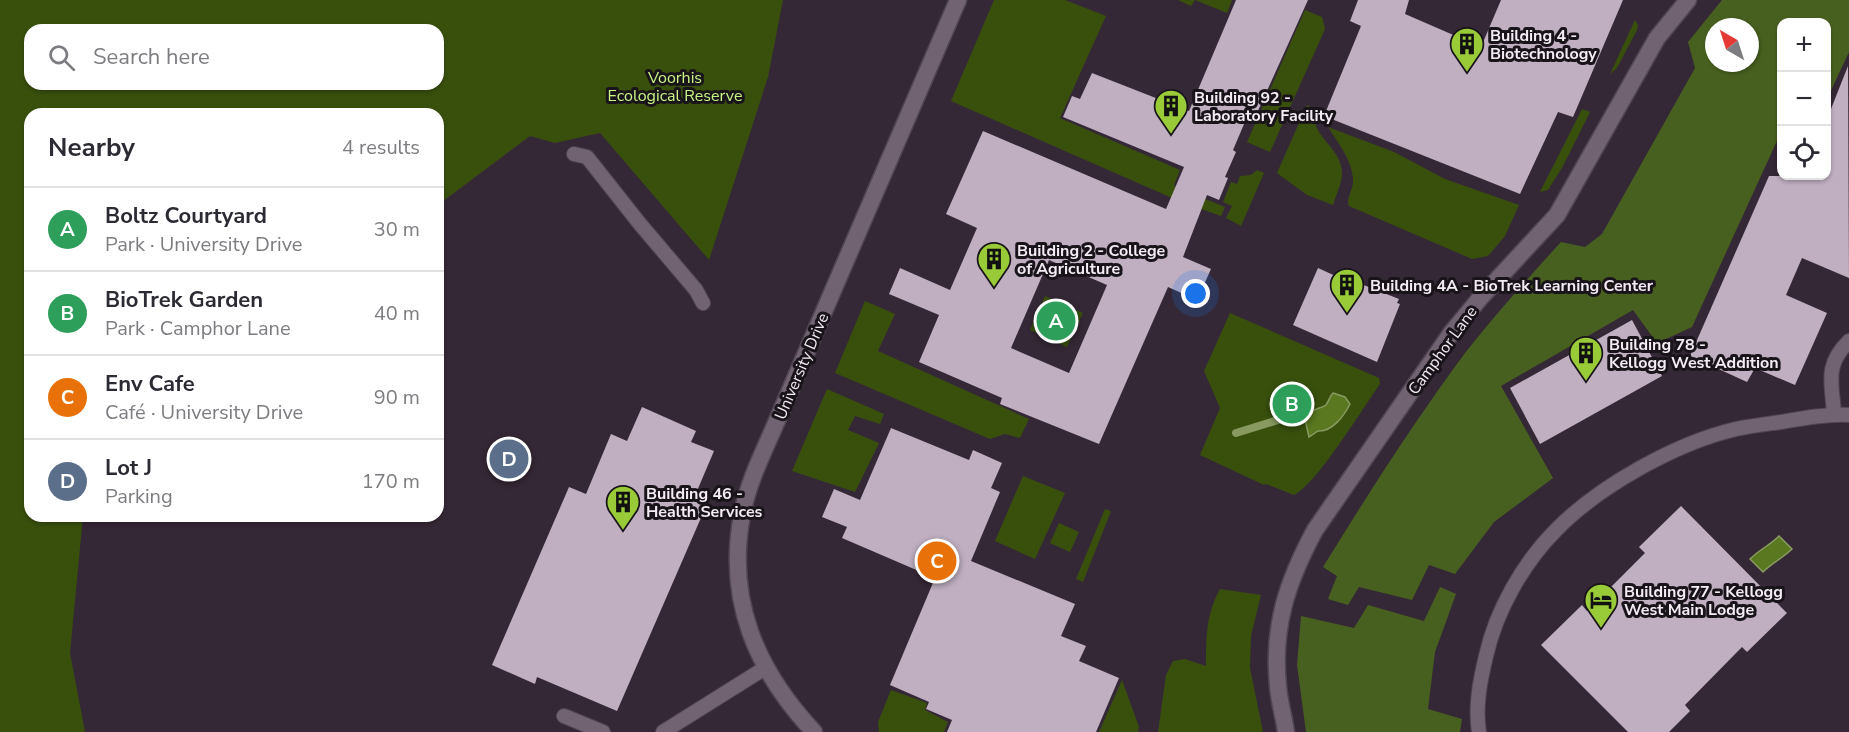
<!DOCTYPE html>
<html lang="en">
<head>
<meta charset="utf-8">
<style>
  :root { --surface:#fff; --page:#f7f7f7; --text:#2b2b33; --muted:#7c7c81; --line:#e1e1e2; --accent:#5c7335 }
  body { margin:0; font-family:"Nunito Sans",sans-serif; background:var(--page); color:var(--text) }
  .controls { position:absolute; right:18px; top:18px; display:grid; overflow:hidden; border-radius:12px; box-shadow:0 2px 4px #0004 }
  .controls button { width:54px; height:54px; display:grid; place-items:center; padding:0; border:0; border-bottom:2px solid var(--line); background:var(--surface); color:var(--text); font:30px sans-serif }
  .compass { position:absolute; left:1705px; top:18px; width:54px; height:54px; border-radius:50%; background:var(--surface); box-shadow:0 2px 4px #0004; rotate:321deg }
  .you { position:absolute; left:1196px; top:294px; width:21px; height:21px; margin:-15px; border:4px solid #fff; border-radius:50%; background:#1a73e8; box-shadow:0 0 0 9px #1a73e833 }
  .badge { display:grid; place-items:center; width:39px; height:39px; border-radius:50%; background:var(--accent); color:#fff; font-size:20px; font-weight:700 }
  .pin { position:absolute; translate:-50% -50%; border:3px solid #fff; box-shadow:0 2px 6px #0006 }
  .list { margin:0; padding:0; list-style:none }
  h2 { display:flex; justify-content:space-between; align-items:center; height:78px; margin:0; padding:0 24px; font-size:26px }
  h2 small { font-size:20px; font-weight:400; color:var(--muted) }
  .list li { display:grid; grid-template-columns:39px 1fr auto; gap:18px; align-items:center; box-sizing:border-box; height:84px; padding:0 24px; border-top:2px solid var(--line) }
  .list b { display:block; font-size:22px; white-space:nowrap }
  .list p { margin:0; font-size:20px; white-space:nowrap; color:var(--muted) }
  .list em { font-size:20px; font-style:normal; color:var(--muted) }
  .icon { flex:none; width:33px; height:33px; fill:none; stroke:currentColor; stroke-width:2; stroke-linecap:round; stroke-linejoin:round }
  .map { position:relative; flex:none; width:1849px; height:732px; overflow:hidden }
  .search { position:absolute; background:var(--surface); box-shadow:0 2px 4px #0004; left:24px; top:24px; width:420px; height:66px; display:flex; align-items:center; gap:15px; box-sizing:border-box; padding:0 21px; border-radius:18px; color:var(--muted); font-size:22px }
  .panel { position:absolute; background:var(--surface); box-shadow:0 2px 4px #0004; left:24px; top:108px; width:420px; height:414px; border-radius:18px }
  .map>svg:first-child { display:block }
  .green { fill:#39500d; fill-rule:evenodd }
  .forest { fill:#48601f; fill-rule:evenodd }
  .water { fill:#597820; stroke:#889a60; stroke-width:1.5 }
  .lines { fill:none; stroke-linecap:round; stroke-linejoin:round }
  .stream { stroke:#889a60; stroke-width:8 }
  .building { fill:#bfafc1; fill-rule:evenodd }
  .service-casing { stroke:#504552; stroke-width:16 }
  .minor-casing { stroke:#504552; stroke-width:19 }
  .service { stroke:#726373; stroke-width:14 }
  .minor { stroke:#726373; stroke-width:16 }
  .labels { text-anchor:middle; stroke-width:6; stroke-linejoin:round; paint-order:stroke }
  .poi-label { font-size:16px; font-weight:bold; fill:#f4ebf5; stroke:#19131a; text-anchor:start }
  .park-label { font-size:16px; fill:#c8f685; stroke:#19131a }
  .street-label { font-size:16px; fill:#f4ebf5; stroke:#19131a }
</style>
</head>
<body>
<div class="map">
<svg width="1849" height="732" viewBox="0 0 1849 732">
  <rect width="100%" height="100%" fill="#352836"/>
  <!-- green -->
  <g class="green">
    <path d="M0 0H783L768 77 709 260 600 133 555 143 530 136 438 205V114H30V516H83L70 653 85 732H0ZM30 30H438V84H30Z"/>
    <path d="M994 0H1065L1106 16 1060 118 1180 170 1174 185 1177 188 1172 198 951 101Z"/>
    <path d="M1178 0H1232L1227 13 1195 0 1191 6Z"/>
    <path d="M1305 10 1322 17 1325 29 1270 152 1247 142Z"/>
    <path d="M1635 20 1638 25 1637 30 1617 68 1610 74Z"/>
    <path d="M1307 105 1315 111C1309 136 1342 147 1342 173 1342 183 1336 195 1333 205L1307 195 1277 173Z"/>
    <path d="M1582 109 1590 112 1563 166 1548 190 1540 192Z"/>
    <path d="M1328 127 1394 152 1445 179 1519 205 1505 236 1488 256 1472 259 1349 206C1346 198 1352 192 1353 183 1354 163 1339 144 1328 127Z"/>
    <path d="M1257 170 1264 173 1241 226 1226 218 1232 206 1223 202 1231 182 1237 184 1240 176 1251 175Z"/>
    <path d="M1183 190 1225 207 1221 216 1179 201Z"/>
    <path d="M1045 296 1083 313 1067 347 1030 330Z"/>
    <path d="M865 301 895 314 878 351 1029 419 1020 438 1005 434 990 439 835 373Z"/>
    <path d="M1230 313 1379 378 1380 384C1362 409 1317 484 1294 495L1266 484 1264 485 1200 455 1220 408 1204 371Z"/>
    <path d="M827 389 884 414 880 424 855 416 848 430 879 443 855 492 792 471Z"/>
    <path d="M1023 476 1065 493 1035 559 995 541Z"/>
    <path d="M1105 509 1111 511 1083 582 1076 579Z"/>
    <path d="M1059 523 1079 532 1070 552 1050 543Z"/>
    <path d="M1220 589 1261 595 1251 636 1250 668 1263 732H1158L1166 675 1173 661 1185 659 1206 666C1206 638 1206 614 1220 589Z"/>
    <path d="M1122 680 1139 727 1138 732H1099Z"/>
    <path d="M891 690 927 703 925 710 948 722 944 732H879L878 722Z"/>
  </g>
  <!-- forest -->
  <g class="forest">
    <path d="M1722 0H1849V52L1827 99 1826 22H1782L1781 132 1692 327 1657 343 1633 310 1501 386 1553 478 1494 522 1455 574 1429 565 1412 600 1359 587 1348 605 1328 599 1337 576 1323 567C1368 494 1414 422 1465 353 1495 315 1528 278 1561 242L1585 247 1602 234 1695 68 1688 42ZM1714 27H1750V63H1714Z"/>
    <path d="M1440 587 1456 594 1435 652 1428 709 1462 719 1460 732H1306L1297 665 1301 616 1354 628 1368 605 1424 621Z"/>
  </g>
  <!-- water -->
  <g class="water">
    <path d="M1333 393 1345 397 1350 404C1344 416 1332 432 1318 431L1309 437 1304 415C1309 411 1324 407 1326 405 1329 401 1329 397 1333 393Z"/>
    <path d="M1779 536 1792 549C1783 558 1773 562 1763 572L1750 559C1760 549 1769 546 1779 536Z"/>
  </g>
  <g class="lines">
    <!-- stream -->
    <path class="stream" d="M1236 433 1294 415H1304"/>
  </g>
  <!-- building -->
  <g class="building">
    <path d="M1236 0H1308L1257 113 1250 110 1233 150 1236 152 1225 177 1228 178 1219 200 1207 195 1183 257 1211 269 1197 300 1168 287 1099 444 1000 404 1002 398 919 362 939 315 889 294 900 268 950 290 977 228 946 214 983 131 1166 209 1184 167 1063 117 1072 96 1080 99 1092 73 1189 111ZM1049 260 1107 285 1069 373 1011 348Z"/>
    <path d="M1358 0H1409L1405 14 1481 47 1501 0H1623L1573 117 1558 112 1520 194 1324 116 1361 26 1350 21Z"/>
    <path d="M1848 66 1849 278 1802 258 1786 295 1827 313 1795 385 1755 368 1747 382 1690 356 1769 176H1827V119Z"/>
    <path d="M1318 268 1351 283V280L1399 299 1397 303 1400 304 1377 362 1293 325Z"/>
    <path d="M1632 320 1662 376 1540 444 1510 388Z"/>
    <path d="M642 407 696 431 691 442 714 451 694 498 707 504 617 711 537 677 535 684 492 665 569 487 586 494 611 434 627 441Z"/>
    <path d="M891 428 969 460 973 450 1002 463 991 488 1000 492 971 561 1075 604 1061 636 1086 646 1079 661 1119 678 1096 732H947L952 720 926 709 929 702 890 685 935 578 842 538 847 527 822 517 834 489 860 500Z"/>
    <path d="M1681 506 1787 613 1747 652 1742 647 1685 705 1690 711 1669 732H1628L1541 645 1582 605 1587 611 1645 553 1639 547Z"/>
  </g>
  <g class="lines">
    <!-- service casing -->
    <g class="service-casing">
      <g id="service">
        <path d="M574 154 587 157 640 224 696 290 703 303"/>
        <path d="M1834 414C1832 382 1824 366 1849 341"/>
        <path d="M564 716 603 732"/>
        <path d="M663 732 765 668"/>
        <path d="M1479 732C1475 706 1480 681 1486 656 1496 611 1523 563 1556 530 1599 486 1676 443 1736 429 1751 426 1767 424 1781 422 1804 418 1826 414 1849 415"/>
      </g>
    </g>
    <!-- minor casing -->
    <g class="minor-casing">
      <g id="minor">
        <path d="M814 732C756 670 726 600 742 515 748 481 766 447 779 416L958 0"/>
        <path d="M1286 732C1284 717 1279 701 1278 686 1272 627 1287 582 1315 530L1452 332 1481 297 1557 215 1657 38 1688 0"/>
      </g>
    </g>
    <!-- service -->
    <use href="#service" class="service"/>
    <!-- minor -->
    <use href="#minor" class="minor"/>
  </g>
  <!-- icons -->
  <defs>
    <g id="building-pin" transform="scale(1.725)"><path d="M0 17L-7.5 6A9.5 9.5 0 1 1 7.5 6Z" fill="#98cb37" stroke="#19131a"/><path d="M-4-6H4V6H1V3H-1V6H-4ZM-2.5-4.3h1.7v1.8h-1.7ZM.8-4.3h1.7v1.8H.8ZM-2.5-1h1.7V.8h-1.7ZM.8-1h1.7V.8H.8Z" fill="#111"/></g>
    <g id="hotel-pin" transform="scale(1.725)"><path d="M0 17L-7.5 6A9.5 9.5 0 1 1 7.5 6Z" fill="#98cb37" stroke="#19131a"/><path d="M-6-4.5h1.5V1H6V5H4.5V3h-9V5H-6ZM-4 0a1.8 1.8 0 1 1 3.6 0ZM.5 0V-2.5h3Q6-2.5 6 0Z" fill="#111"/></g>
  </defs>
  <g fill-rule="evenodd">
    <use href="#building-pin" x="1467" y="44"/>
    <use href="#building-pin" x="1171" y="106"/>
    <use href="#building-pin" x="994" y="259"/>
    <use href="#building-pin" x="1347" y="285"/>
    <use href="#building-pin" x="1586" y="353"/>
    <use href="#building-pin" x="623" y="502"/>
    <use href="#hotel-pin" x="1601" y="600"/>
  </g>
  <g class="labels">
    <!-- poi labels -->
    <g class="poi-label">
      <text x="1490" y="41">Building 4 -<tspan x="1490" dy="18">Biotechnology</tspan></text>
      <text x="1194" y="103">Building 92 -<tspan x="1194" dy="18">Laboratory Facility</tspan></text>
      <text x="1017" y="256">Building 2 - College<tspan x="1017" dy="18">of Agriculture</tspan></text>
      <text x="1370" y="291">Building 4A - BioTrek Learning Center</text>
      <text x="1609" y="350">Building 78 -<tspan x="1609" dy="18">Kellogg West Addition</tspan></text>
      <text x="646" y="499">Building 46 -<tspan x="646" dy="18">Health Services</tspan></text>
      <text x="1624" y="597">Building 77 - Kellogg<tspan x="1624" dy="18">West Main Lodge</tspan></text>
    </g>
    <!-- park labels -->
    <g class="park-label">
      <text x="675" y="83">Voorhis<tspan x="675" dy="18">Ecological Reserve</tspan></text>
    </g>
    <!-- street labels -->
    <g class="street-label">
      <text transform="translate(1442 350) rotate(-54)" y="6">Camphor Lane</text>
      <text transform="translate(801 366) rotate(-67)" y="6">University Drive</text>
    </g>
  </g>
</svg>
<div class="controls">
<button>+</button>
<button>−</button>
<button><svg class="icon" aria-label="locate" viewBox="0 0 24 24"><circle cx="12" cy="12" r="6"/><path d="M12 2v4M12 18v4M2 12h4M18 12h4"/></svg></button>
</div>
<svg class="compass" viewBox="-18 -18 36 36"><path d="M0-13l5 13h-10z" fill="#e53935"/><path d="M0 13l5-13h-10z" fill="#7c7c81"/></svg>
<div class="you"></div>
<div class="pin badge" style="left:1056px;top:321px;background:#2e9e5b">A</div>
<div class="pin badge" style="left:1292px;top:404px;background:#2e9e5b">B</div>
<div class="pin badge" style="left:937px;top:561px;background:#e8710a">C</div>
<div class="pin badge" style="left:509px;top:459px;background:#5c6f8a">D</div>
<div class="search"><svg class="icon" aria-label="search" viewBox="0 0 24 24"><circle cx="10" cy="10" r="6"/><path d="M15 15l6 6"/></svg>Search here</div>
<section class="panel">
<h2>Nearby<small>4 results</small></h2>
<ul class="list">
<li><span class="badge" style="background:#2e9e5b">A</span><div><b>Boltz Courtyard</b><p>Park · University Drive</p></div><em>30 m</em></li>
<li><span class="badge" style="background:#2e9e5b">B</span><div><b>BioTrek Garden</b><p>Park · Camphor Lane</p></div><em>40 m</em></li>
<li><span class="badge" style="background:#e8710a">C</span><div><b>Env Cafe</b><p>Café · University Drive</p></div><em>90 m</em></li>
<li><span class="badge" style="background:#5c6f8a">D</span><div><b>Lot J</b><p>Parking</p></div><em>170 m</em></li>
</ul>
</section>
</div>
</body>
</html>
